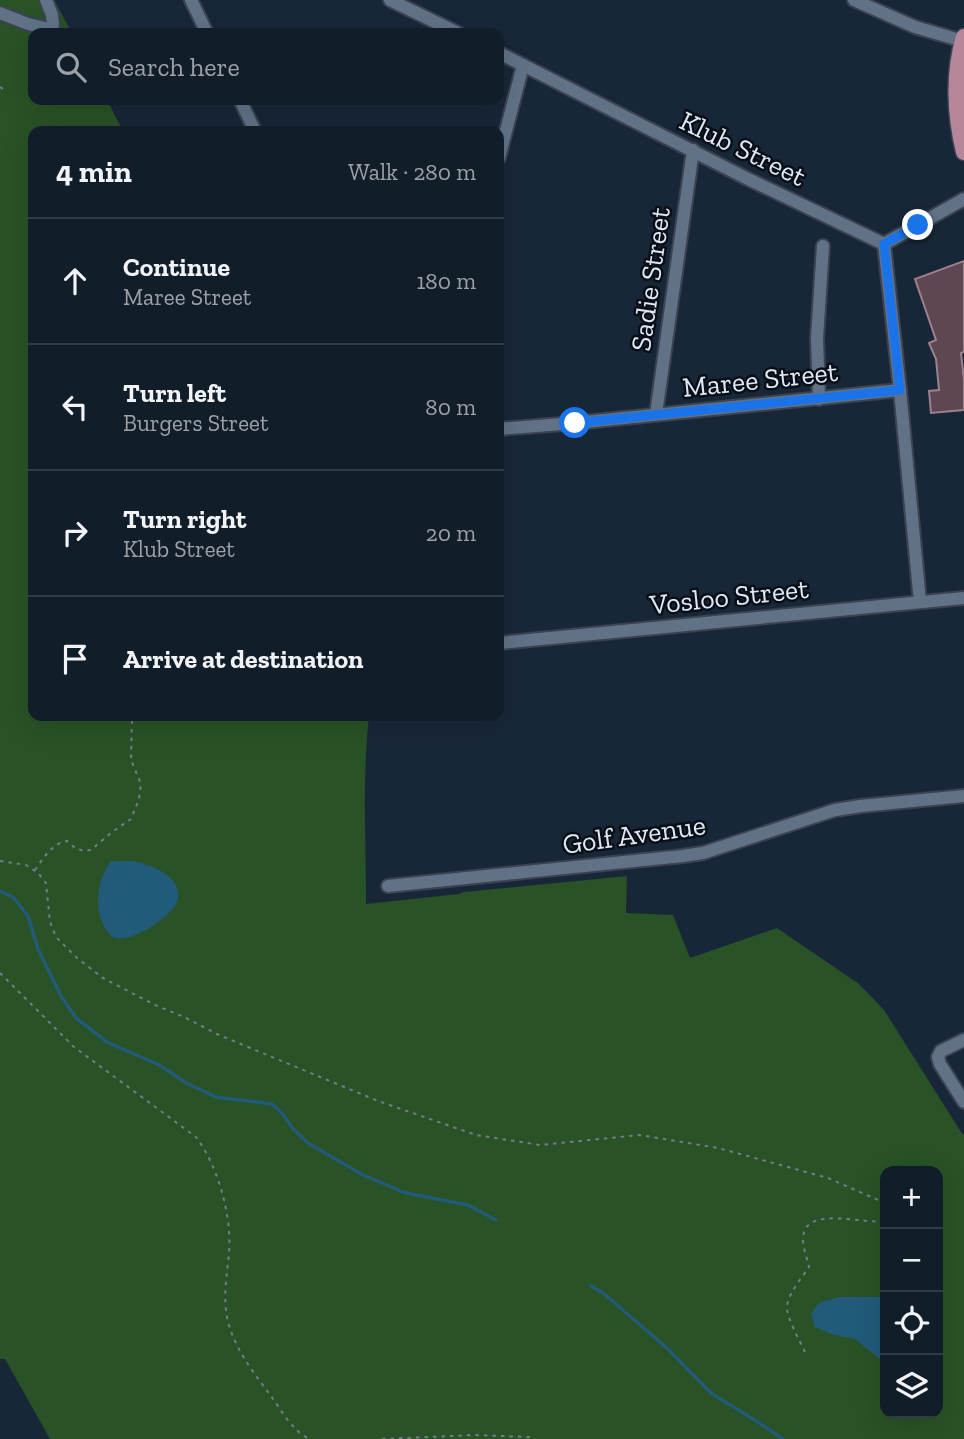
<!DOCTYPE html>
<html lang="en">
<head>
<meta charset="utf-8">
<style>
  :root { --surface:#121d2a; --page:#1f2a36; --text:#f1f3f6; --muted:#9ca2a8; --line:#313b47 }
  body { margin:0; font-family:"Zilla Slab",serif; background:var(--page); color:var(--text) }
  .controls { position:absolute; right:21px; bottom:21px; display:grid; overflow:hidden; border-radius:14px; box-shadow:0 7px 28px #0002 }
  .controls button { width:63px; height:63px; display:grid; place-items:center; padding:0; border:0; border-bottom:2px solid var(--line); background:var(--surface); color:var(--text); font:35px sans-serif }
  .stop { position:absolute; width:21px; height:21px; margin:-16px; border:5px solid #1a73e8; border-radius:50%; background:#fff }
  .stop.end { background:#1a73e8; border-color:#fff; box-shadow:0 2px 7px #0008 }
  .list { margin:0; padding:0; list-style:none }
  h2 { display:flex; justify-content:space-between; align-items:center; height:91px; margin:0; padding:0 28px; font-size:30px }
  h2 small { font-size:23px; font-weight:400; color:var(--muted) }
  .list li { display:grid; grid-template-columns:46px 1fr auto; gap:21px; align-items:center; box-sizing:border-box; height:126px; padding:0 28px; border-top:2px solid var(--line) }
  .list b { display:block; font-size:26px; white-space:nowrap }
  .list p { margin:0; font-size:23px; white-space:nowrap; color:var(--muted) }
  .list em { font-size:23px; font-style:normal; color:var(--muted) }
  .icon { flex:none; width:38px; height:38px; fill:none; stroke:currentColor; stroke-width:2; stroke-linecap:round; stroke-linejoin:round }
  .map { position:relative; flex:none; width:964px; height:1439px; overflow:hidden }
  .search { position:absolute; background:var(--surface); box-shadow:0 7px 28px #0002; left:28px; top:28px; width:476px; height:77px; display:flex; align-items:center; gap:18px; box-sizing:border-box; padding:0 24px; border-radius:14px; color:var(--muted); font-size:26px }
  .panel { position:absolute; background:var(--surface); box-shadow:0 7px 28px #0002; left:28px; top:126px; width:476px; height:595px; border-radius:14px }
  .map>svg:first-child { display:block }
  .green { fill:#295226; fill-rule:evenodd }
  .water { fill:#215b79 }
  .lines { fill:none; stroke-linecap:round; stroke-linejoin:round }
  .stream { stroke:#215b79; stroke-width:3.5 }
  .building { fill:#5e4652; stroke:#9c818f; stroke-width:2 }
  .minor-casing { stroke:#394352; stroke-width:16 }
  .major-casing { stroke:#394352; stroke-width:19 }
  .path { stroke:#707d8c; stroke-width:2; stroke-dasharray:3.5 5; stroke-linecap:butt }
  .minor { stroke:#617287; stroke-width:12 }
  .major { stroke:#b8869b; stroke-width:16 }
  .route { stroke:#1a73e8; stroke-width:9 }
  .labels { text-anchor:middle; stroke-width:5; stroke-linejoin:round; paint-order:stroke }
  .street-label { font-size:28px; fill:#dfe8f4; stroke:#090f17 }
</style>
</head>
<body>
<div class="map">
<svg width="964" height="1439" viewBox="0 0 964 1439">
  <rect width="100%" height="100%" fill="#182738"/>
  <!-- green -->
  <path class="green" d="M0 0H54L72 33H33V100H107L123 131H33V716H369C362 778 366 842 366 904L459 894 464 892 627 876 626 913 673 915 690 958 777 928 859 984 884 1010 961 1132 964 1135V1439H50L5 1359H0ZM885 1171H938V1413H885Z"/>
  <!-- water -->
  <g class="water">
    <path d="M111 861C119 862 129 860 137 862 155 866 185 879 177 902 172 916 130 944 116 938 106 935 101 921 99 912 96 895 100 875 111 861Z"/>
    <path d="M839 1297H885V1363L855 1339 834 1335 815 1327 811 1314 819 1303Z"/>
  </g>
  <g class="lines">
    <!-- stream -->
    <g class="stream">
      <path d="M0 891 13 897 28 916 38 949 61 996 76 1018 107 1042 159 1065 188 1084 216 1097 272 1104 282 1113 294 1130 308 1143 363 1175 406 1193 468 1205 496 1220"/>
      <path d="M591 1286 603 1293 667 1348 712 1394 755 1420 783 1439"/>
    </g>
  </g>
  <!-- building -->
  <path class="building" d="M964 261V352L961 353 964 380V410L931 413 929 391 939 390 936 359 929 343 936 340 915 279Z"/>
  <g class="lines">
    <!-- minor casing -->
    <g class="minor-casing">
      <g id="minor">
        <path d="M191 0 207 33"/>
        <path d="M390 0 458 33"/>
        <path d="M854 0 915 27 963 41"/>
        <path d="M0 13 28 24 50 29 53 25 52 15 46 0"/>
        <path d="M499 53 748 179 884 244"/>
        <path d="M240 100 255 131"/>
        <path d="M499 158 523 65"/>
        <path d="M884 244 900 390 920 602"/>
        <path d="M884 244 964 199"/>
        <path d="M819 399 817 338 823 246"/>
        <path d="M656 414 693 150"/>
        <path d="M499 429 575 423 900 390"/>
        <path d="M499 643 964 598"/>
        <path d="M388 886 683 856 703 853 835 810 861 806 964 796"/>
        <path d="M964 1040 941 1051 938 1057 940 1064 964 1102"/>
      </g>
    </g>
    <!-- major casing -->
    <g class="major-casing">
      <path id="major" d="M964 37C953 73 955 115 964 152"/>
    </g>
    <!-- path -->
    <g class="path">
      <path d="M0 87 6 91"/>
      <path d="M0 861 26 865 38 873 46 883 50 922 56 937 77 958 103 978 155 1005 184 1017 219 1035 378 1101 476 1135 540 1145 640 1135 718 1148 828 1178 885 1203"/>
      <path d="M35 870C43 859 52 843 67 841L75 848 84 851 91 850 112 832 131 819 139 799 141 784 131 760 132 718"/>
      <path d="M0 973 74 1047 196 1137C218 1166 232 1216 229 1253 227 1274 223 1296 227 1317 233 1347 253 1372 271 1396 281 1410 293 1432 310 1439"/>
      <path d="M805 1352C800 1341 786 1317 787 1306 789 1292 802 1278 809 1267 807 1258 803 1248 803 1239 803 1204 865 1225 885 1221"/>
      <path d="M382 1439 475 1435 529 1437 535 1439"/>
    </g>
    <!-- minor -->
    <use href="#minor" class="minor"/>
    <!-- major -->
    <use href="#major" class="major"/>
  </g>
  <g class="lines">
    <!-- route -->
    <path class="route" d="M575 423 900 390 884 244 918 225"/>
  </g>
  <g class="labels">
    <!-- street labels -->
    <g class="street-label">
      <text transform="translate(743 148) rotate(26)" y="10">Klub Street</text>
      <text transform="translate(650 279) rotate(-82)" y="10">Sadie Street</text>
      <text transform="translate(760 379) rotate(-6)" y="10">Maree Street</text>
      <text transform="translate(729 596) rotate(-6)" y="10">Vosloo Street</text>
      <text transform="translate(634 834) rotate(-8)" y="10">Golf Avenue</text>
    </g>
  </g>
</svg>
<div class="controls">
<button>+</button>
<button>−</button>
<button><svg class="icon" aria-label="locate" viewBox="0 0 24 24"><circle cx="12" cy="12" r="6"/><path d="M12 2v4M12 18v4M2 12h4M18 12h4"/></svg></button>
<button><svg class="icon" aria-label="layers" viewBox="0 0 24 24"><path d="M12 4l9 5-9 5-9-5zM3 14l9 5 9-5"/></svg></button>
</div>
<div class="stop" style="left:575px;top:423px"></div>
<div class="stop end" style="left:918px;top:225px"></div>
<div class="search"><svg class="icon" aria-label="search" viewBox="0 0 24 24"><circle cx="10" cy="10" r="6"/><path d="M15 15l6 6"/></svg>Search here</div>
<section class="panel">
<h2>4 min<small>Walk · 280 m</small></h2>
<ul class="list">
<li><svg class="icon" aria-label="ahead" viewBox="0 0 24 24"><path d="M12 20V5M6 11l6-6 6 6"/></svg><div><b>Continue</b><p>Maree Street</p></div><em>180 m</em></li>
<li><svg class="icon" aria-label="left" viewBox="0 0 24 24"><path d="M17 20v-9H6M10 6l-5 5 5 5"/></svg><div><b>Turn left</b><p>Burgers Street</p></div><em>80 m</em></li>
<li><svg class="icon" aria-label="right" viewBox="0 0 24 24"><path d="M7 20v-9h11M14 6l5 5-5 5"/></svg><div><b>Turn right</b><p>Klub Street</p></div><em>20 m</em></li>
<li><svg class="icon" aria-label="arrive" viewBox="0 0 24 24"><path d="M6 21V4h12l-3 4 3 4H6"/></svg><div><b>Arrive at destination</b></div></li>
</ul>
</section>
</div>
</body>
</html>
